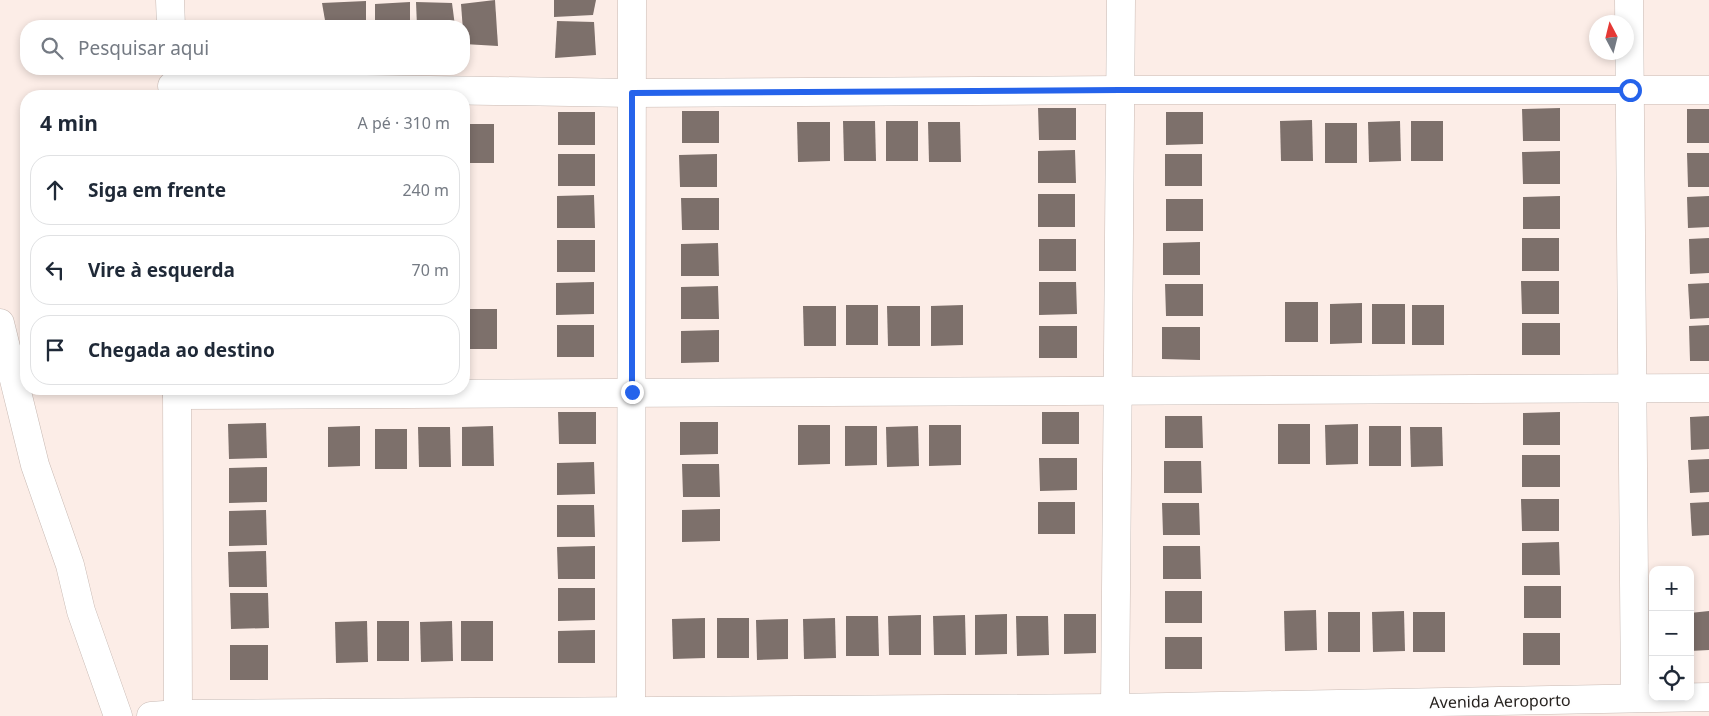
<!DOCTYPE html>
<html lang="pt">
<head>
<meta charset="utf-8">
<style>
  :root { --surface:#fff; --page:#f6f6f7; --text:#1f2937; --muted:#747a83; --line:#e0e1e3 }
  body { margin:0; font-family:"Noto Sans",sans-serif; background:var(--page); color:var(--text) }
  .controls { position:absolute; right:15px; bottom:15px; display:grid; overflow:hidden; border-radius:10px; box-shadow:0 2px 8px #0003 }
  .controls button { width:45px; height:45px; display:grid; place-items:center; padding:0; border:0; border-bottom:1px solid var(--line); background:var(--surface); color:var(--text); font:25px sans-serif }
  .compass { position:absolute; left:1589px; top:15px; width:45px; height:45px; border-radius:50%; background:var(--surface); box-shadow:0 2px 8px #0003; rotate:353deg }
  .stop { position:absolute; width:15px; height:15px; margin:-11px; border:4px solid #2563eb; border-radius:50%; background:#fff }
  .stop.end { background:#2563eb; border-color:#fff; box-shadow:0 1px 5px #0008 }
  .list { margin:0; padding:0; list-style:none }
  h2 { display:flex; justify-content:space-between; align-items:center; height:65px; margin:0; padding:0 20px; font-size:21px }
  h2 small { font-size:16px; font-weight:400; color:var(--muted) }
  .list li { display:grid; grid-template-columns:32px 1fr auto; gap:15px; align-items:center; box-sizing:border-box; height:70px; margin:0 10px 10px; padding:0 10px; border:1px solid var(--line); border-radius:20px }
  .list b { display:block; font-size:19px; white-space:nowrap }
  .list em { font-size:16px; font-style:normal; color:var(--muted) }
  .icon { flex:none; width:28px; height:28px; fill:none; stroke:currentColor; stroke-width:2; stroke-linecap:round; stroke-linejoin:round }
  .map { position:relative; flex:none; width:1709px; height:716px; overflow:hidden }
  .search { position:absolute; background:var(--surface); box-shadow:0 2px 8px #0003; left:20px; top:20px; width:450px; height:55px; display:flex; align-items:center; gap:12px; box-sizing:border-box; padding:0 18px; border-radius:20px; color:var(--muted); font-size:19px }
  .panel { position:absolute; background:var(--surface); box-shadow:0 2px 8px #0003; left:20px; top:90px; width:450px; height:305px; border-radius:20px }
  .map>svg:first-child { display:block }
  .building { fill:#7d706b }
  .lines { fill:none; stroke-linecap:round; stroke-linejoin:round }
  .minor-casing { stroke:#c8bab4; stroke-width:29 }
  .tertiary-casing { stroke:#c8bab4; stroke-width:29 }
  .minor { stroke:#fff; stroke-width:28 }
  .tertiary { stroke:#fff; stroke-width:28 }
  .route { stroke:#2563eb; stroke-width:6 }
  .labels { text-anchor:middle; stroke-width:4.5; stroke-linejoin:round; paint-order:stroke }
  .street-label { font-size:16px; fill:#26211e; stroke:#fefefe }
</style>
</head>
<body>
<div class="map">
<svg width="1709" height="716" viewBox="0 0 1709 716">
  <rect width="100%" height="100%" fill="#fcede7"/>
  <!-- building -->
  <g class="building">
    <path d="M495 0 498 46 464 44 461 4Z"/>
    <path d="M554 0H596L593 15 554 17Z"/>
    <path d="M366 1V26H326L322 3Z"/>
    <path d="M410 2V26H375V4Z"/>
    <path d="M416 2 452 3 455 26H417Z"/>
    <path d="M557 21 594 22 596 55 555 58Z"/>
    <path d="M1038 108H1076V140H1039Z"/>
    <path d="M1560 108V141H1523L1522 109Z"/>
    <rect x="1687" y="109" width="22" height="34"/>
    <rect x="682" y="111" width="37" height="32"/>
    <rect x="558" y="112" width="37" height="33"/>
    <path d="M1166 112H1203V144L1166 145Z"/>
    <path d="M1312 120 1313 161H1281L1280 121Z"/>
    <path d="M843 121H875L876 161H844Z"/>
    <rect x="886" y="121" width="32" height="40"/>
    <path d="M1400 121 1401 161 1369 162 1368 122Z"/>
    <rect x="1411" y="121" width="32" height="40"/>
    <path d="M797 122H830V161L798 162Z"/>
    <path d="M928 122H960L961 162H929Z"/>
    <rect x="1325" y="123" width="32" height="40"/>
    <rect x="464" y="124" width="30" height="39"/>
    <path d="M1075 150 1076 183H1038V151Z"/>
    <path d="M1560 151V184H1523L1522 152Z"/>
    <path d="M1687 153H1709V187H1688Z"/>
    <rect x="558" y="154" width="37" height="32"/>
    <path d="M717 154V187H680L679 155Z"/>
    <rect x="1165" y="154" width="37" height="32"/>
    <rect x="1038" y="194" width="37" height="33"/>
    <path d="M594 195 595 228H557V196Z"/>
    <path d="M1560 196V229H1523V197Z"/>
    <path d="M1709 196V227L1688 228 1687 197Z"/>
    <path d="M681 198H719V230H682Z"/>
    <rect x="1166" y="199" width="37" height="32"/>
    <rect x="1522" y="238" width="37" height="33"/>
    <path d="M1709 238V273L1690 274 1689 239Z"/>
    <rect x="1039" y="239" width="37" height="32"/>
    <rect x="557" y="240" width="38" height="32"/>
    <path d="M1200 242V275H1163V243Z"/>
    <path d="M718 243 719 276H681V244Z"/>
    <path d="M1521 281H1559V314H1522Z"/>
    <path d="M594 282V314L556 315V283Z"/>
    <path d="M1039 282H1076L1077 314 1039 315Z"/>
    <path d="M1709 283V318L1690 319 1688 284Z"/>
    <path d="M1165 284H1203V316H1166Z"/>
    <path d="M718 286 719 319H681V287Z"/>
    <rect x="1285" y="302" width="33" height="40"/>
    <path d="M1362 303V343L1330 344V304Z"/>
    <rect x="1372" y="304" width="33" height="40"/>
    <rect x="846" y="305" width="32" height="40"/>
    <path d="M963 305V345L931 346V306Z"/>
    <rect x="1412" y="305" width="32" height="40"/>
    <path d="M803 306H836V346H804Z"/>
    <path d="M887 306H920V346H888Z"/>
    <rect x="465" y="309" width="32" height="40"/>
    <rect x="1522" y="323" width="38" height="32"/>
    <rect x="557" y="325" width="37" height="32"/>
    <path d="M1709 325V361H1690L1689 326Z"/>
    <rect x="1039" y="326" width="38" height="32"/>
    <path d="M1162 327H1200V360L1162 359Z"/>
    <path d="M719 330V362L681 363V331Z"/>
    <path d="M558 412H596V444H559Z"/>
    <rect x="1042" y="412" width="37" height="32"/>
    <path d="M1560 412V445H1523V413Z"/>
    <path d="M1165 416H1202L1203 448H1165Z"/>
    <path d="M1709 416V449L1691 450 1690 417Z"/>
    <path d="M680 422H718V454L680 455Z"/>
    <path d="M266 423 267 458 229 459 228 424Z"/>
    <rect x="1278" y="424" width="32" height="40"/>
    <path d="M1358 424V464L1326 465 1325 425Z"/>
    <path d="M798 425H830V464L798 465Z"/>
    <path d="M929 425H961V465L929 466Z"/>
    <path d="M360 426V466L328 467V427Z"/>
    <path d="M493 426 494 466H462V427Z"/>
    <path d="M845 426H877V465L845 466Z"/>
    <path d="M918 426 919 466 887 467 886 427Z"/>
    <rect x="1369" y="426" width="32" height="40"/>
    <path d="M418 427H450L451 467H419Z"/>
    <path d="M1410 427H1442L1443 466 1411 467Z"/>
    <rect x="375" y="429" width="32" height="40"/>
    <rect x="1522" y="455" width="38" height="32"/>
    <path d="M1039 458H1077V490L1040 491Z"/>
    <path d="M1709 459V492L1690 493 1688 460Z"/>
    <path d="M1164 461H1201L1202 493H1164Z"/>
    <path d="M594 462 595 494 557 495V463Z"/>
    <path d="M682 464H719L720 497H683Z"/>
    <path d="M267 467V502L229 503V468Z"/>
    <path d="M1521 499H1559V531H1522Z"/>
    <rect x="1038" y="502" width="37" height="32"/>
    <path d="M1709 502V535L1692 536 1690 503Z"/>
    <path d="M1162 503H1199L1200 535H1163Z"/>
    <path d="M557 505H594L595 537H557Z"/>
    <path d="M720 509V541L682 542V510Z"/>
    <path d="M266 510 267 545 229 546V511Z"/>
    <path d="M1559 542 1560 575H1522V543Z"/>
    <path d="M595 546V579H558L557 547Z"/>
    <path d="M1163 546H1200L1201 579H1163Z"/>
    <path d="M266 551 267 587H229L228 552Z"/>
    <rect x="1524" y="586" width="37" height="32"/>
    <path d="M558 588H595V620L558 621Z"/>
    <rect x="1165" y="591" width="37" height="32"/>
    <path d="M230 593H268L269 628 231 629Z"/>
    <path d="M1316 610 1317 650 1285 651 1284 611Z"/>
    <path d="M1404 611 1405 651 1373 652 1372 612Z"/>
    <path d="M1709 611V650L1690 651V613Z"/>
    <rect x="1328" y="612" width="32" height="40"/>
    <rect x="1413" y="612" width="32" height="40"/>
    <path d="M1007 614V654L975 655V615Z"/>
    <path d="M1064 614H1096V653L1064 654Z"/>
    <path d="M921 615V655H889L888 616Z"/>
    <path d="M965 615 966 655H934L933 616Z"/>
    <path d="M846 616H878L879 656H846Z"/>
    <path d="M1016 616H1048L1049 655 1017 656Z"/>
    <path d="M705 618V658L673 659 672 619Z"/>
    <rect x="717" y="618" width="32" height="40"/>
    <path d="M835 618 836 658 804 659 803 619Z"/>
    <path d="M788 619V659L757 660 756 620Z"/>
    <path d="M367 621 368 662 336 663 335 622Z"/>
    <rect x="377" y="621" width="32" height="40"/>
    <path d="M452 621 453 661 421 662 420 622Z"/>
    <rect x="461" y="621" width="32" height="40"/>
    <path d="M595 630V663H558V631Z"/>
    <rect x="1523" y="633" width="37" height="32"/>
    <rect x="1165" y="637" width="37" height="32"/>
    <rect x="230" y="645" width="38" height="35"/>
  </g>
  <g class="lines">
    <!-- minor casing -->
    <g class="minor-casing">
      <g id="minor">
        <path d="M170 0 171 26"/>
        <path d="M1629 0 1635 698"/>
        <path d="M172 86 632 93 1120 90H1709"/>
        <path d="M0 323 35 465 70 565 81 611 118 716"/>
        <path d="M177 389 178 714"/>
        <path d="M177 395 1709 388"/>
        <path d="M1115 708 1121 0"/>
        <path d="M631 711 632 0"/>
      </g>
    </g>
    <!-- tertiary casing -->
    <g class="tertiary-casing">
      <path id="tertiary" d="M151 716 178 714 1115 708 1709 697"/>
    </g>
    <!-- minor -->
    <use href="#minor" class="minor"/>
    <!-- tertiary -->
    <use href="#tertiary" class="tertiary"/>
  </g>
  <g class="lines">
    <!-- route -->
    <path class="route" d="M632 392V93L1120 90H1630"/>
  </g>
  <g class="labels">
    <!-- street labels -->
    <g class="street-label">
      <text transform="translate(1500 701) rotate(-1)" y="6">Avenida Aeroporto</text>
    </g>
  </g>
</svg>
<div class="controls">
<button>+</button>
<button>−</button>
<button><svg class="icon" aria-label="locate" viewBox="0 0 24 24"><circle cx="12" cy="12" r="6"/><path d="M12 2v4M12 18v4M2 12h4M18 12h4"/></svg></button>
</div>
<svg class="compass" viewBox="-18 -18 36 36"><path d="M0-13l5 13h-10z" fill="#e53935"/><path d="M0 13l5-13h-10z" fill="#747a83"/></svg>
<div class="stop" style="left:1630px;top:90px"></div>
<div class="stop end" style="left:632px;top:392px"></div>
<div class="search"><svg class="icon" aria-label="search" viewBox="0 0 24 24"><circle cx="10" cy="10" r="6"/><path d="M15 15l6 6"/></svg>Pesquisar aqui</div>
<section class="panel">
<h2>4 min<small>A pé · 310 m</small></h2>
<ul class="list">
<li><svg class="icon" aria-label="ahead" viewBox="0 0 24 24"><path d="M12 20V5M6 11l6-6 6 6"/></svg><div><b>Siga em frente</b></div><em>240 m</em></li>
<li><svg class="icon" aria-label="left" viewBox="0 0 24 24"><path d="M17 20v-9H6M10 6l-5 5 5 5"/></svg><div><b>Vire à esquerda</b></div><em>70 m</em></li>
<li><svg class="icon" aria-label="arrive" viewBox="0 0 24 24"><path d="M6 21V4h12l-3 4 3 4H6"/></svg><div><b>Chegada ao destino</b></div></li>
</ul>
</section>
</div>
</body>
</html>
